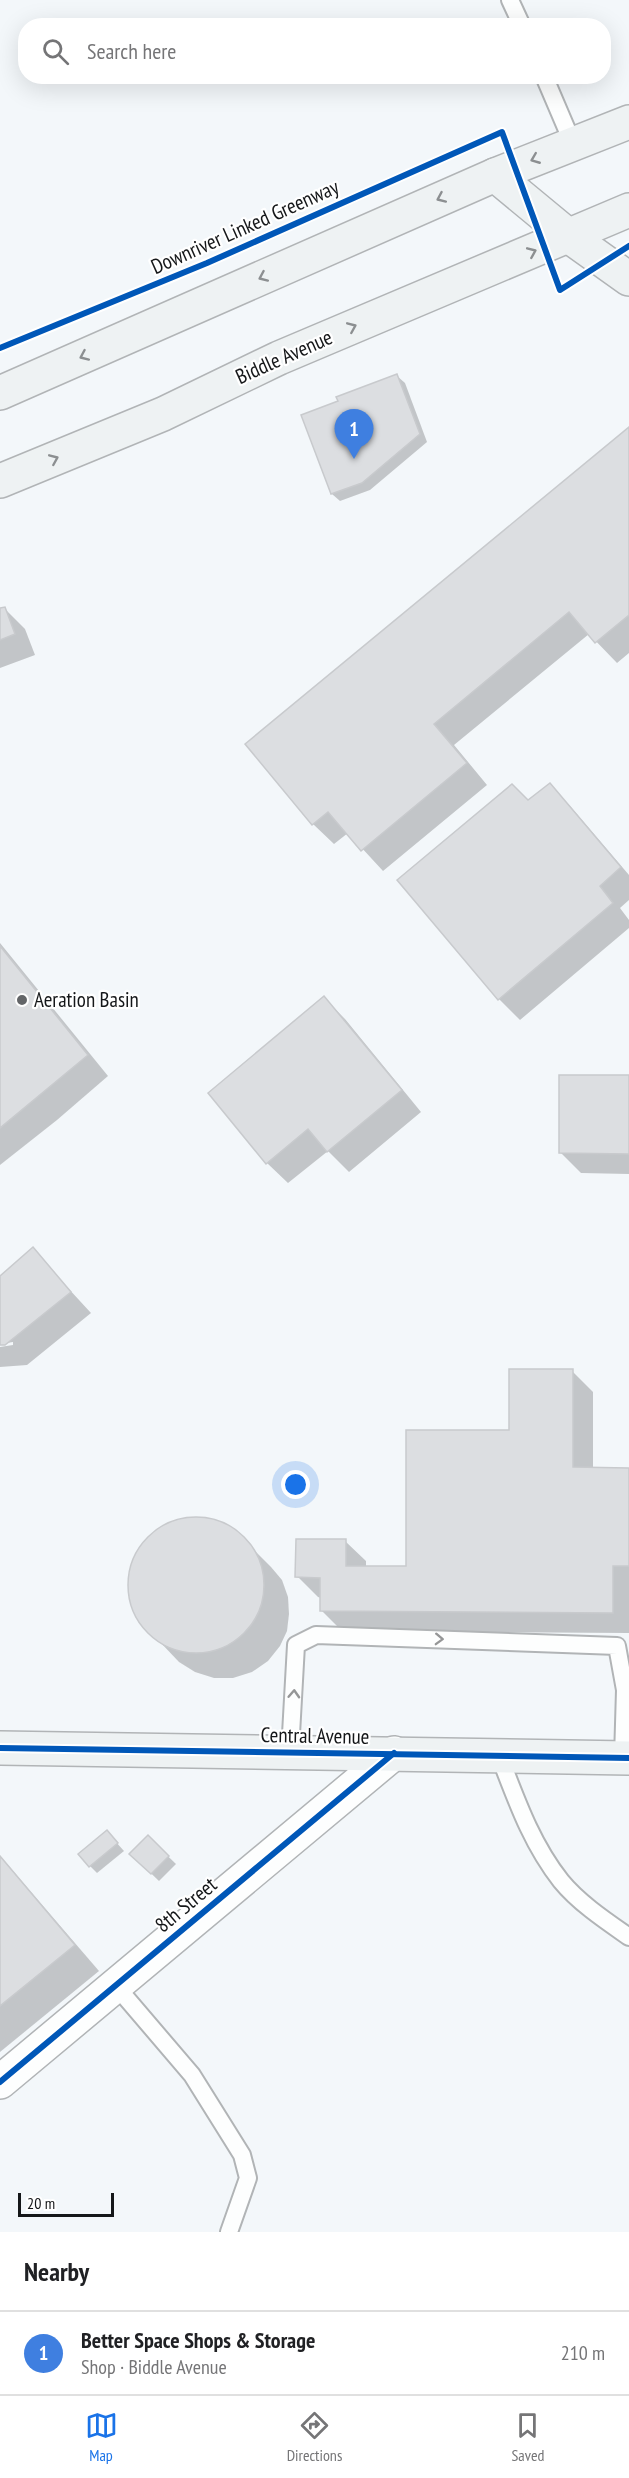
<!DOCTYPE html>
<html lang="en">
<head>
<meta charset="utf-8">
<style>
  :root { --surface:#fff; --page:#f6f6f6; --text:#202124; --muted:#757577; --line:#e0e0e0; --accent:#1a73e8 }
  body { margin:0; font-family:"PT Sans Narrow",sans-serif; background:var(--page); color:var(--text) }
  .scale { position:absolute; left:18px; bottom:15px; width:96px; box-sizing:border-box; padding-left:6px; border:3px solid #151719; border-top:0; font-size:16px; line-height:21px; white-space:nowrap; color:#151719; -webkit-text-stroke:4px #fff; paint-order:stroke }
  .you { position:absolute; left:296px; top:1485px; width:21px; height:21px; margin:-15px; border:4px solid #fff; border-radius:50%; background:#1a73e8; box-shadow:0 0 0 9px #1a73e833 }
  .badge { display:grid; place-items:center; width:39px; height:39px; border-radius:50%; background:var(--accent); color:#fff; font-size:20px; font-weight:700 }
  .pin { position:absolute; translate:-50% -50px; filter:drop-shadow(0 2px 3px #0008) }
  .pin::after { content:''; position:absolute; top:32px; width:21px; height:18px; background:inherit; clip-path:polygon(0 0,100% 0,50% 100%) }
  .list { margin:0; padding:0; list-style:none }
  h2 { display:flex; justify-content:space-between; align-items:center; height:78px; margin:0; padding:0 24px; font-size:26px }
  h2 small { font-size:20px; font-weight:400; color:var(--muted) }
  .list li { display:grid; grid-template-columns:39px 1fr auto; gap:18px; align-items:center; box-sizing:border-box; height:84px; padding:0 24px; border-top:2px solid var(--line) }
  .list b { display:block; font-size:22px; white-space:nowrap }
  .list p { margin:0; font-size:20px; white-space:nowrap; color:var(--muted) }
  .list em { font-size:20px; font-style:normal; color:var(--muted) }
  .icon { flex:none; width:33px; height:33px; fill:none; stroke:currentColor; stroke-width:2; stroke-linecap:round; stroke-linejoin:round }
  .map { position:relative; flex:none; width:629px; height:2232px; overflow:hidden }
  .search { position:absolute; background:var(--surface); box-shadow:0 6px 24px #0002; left:18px; right:18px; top:18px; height:66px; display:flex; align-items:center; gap:15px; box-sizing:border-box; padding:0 21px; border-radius:24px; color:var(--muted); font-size:22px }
  .sheet { height:162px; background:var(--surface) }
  nav { display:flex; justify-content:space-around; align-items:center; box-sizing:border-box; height:84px; border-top:2px solid var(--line); background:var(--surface); font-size:16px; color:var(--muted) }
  nav a { display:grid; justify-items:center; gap:3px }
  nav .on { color:var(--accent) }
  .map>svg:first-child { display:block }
  .shadow { fill:#0003 }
  .building { fill:#dcdee1; stroke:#c8cacd; stroke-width:1.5 }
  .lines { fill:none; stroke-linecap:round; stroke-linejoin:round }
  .lane-casing { stroke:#b1b4b6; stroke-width:20 }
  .street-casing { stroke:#b1b4b6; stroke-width:36 }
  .secondary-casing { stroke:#b1b4b6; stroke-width:36 }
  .lane { stroke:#fdfefe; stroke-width:16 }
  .street { stroke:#fdfefe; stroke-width:33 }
  .secondary { stroke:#eef2f3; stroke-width:33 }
  .cycleway-casing { stroke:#fff; stroke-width:10 }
  .cycleway { stroke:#0057b8; stroke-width:6 }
  .oneway { stroke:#8c8f91 }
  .oneway2 { stroke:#959697 }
  .poi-dot { fill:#636568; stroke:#fff; stroke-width:2 }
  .labels { text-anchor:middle; stroke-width:4.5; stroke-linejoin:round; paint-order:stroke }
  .street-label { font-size:21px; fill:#151719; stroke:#fff }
  .poi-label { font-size:21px; fill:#151719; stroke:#fff; text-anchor:start }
</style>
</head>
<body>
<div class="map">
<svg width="629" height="2232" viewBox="0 0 629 2232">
  <rect width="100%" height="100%" fill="#f3f7fa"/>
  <!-- shadow -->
  <g class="shadow">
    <path d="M397 376 405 383 427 442 370 490 340 501 332 494 303 416Z"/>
    <path d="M629 429V653L617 663 589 634 454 745 487 785 383 871 348 833 334 844 313 824Z"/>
    <path d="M4 608 25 629 35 655 0 668V610Z"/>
    <path d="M550 785 570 806 629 875V900L620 908 629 920V928L520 1020 499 999 400 880 528 802Z"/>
    <path d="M0 943 108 1076 57 1120 0 1165Z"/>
    <path d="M324 998 345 1019 421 1112 349 1172 328 1151 288 1183 267 1163Z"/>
    <path d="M629 1077V1174L581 1173 560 1152Z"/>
    <path d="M33 1250 91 1313 27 1365 0 1367V1347L13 1345V1342L0 1344V1277Z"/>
    <path d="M572 1371 593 1392V1469H629V1633L342 1631 321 1610V1598L318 1597 297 1576 345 1541 366 1561V1567H408L510 1432Z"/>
    <path d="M200 1519 216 1522 232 1529 245 1541 271 1567 282 1580 288 1597 289 1614 287 1631 280 1646 268 1661 252 1672 233 1678H214L195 1672 179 1662 140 1621 132 1604 129 1584 132 1565 140 1548 152 1535 166 1526 182 1520Z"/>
    <path d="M107 1832 124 1851 97 1873 90 1866Z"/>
    <path d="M148 1837 176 1864 159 1881 131 1854Z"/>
    <path d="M0 1856 99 1971 0 2052Z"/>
  </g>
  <!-- building -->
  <g class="building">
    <path d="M397 374 420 434 362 483 331 494 301 415 338 401 336 397Z"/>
    <path d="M629 427V615L595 643 569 612 434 724 467 763 361 851 328 812 312 825 245 744Z"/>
    <path d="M5 607 15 634 0 640V608Z"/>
    <path d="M550 783 621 867 600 886 613 903 498 1000 397 880 512 784 528 800Z"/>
    <path d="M0 946 88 1055 0 1128Z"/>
    <path d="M324 996 402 1090 327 1152 308 1129 266 1164 208 1093Z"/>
    <path d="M559 1075H629V1154L559 1153Z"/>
    <path d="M33 1247 71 1292 5 1345H0V1276Z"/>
    <path d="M509 1369H573V1467L629 1468V1566H613V1613L320 1611V1578L295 1577 296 1539H346V1566H406V1430H509Z"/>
    <circle cx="196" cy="1585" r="68"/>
    <path d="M107 1830 118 1843 89 1867 78 1854Z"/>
    <path d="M148 1835 169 1856 151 1874 129 1854Z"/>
    <path d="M0 1856 75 1945 0 2006Z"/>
  </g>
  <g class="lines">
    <!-- lane casing -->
    <g class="lane-casing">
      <g id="lane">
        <path d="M510 0 522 26"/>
        <path d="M544 76 573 144"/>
        <path d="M290 1752 296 1645 316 1635 617 1646 625 1690 623 1758"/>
        <path d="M499 1755C516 1799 531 1843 561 1881 579 1903 606 1921 629 1937"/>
        <path d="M116 1986 192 2075 242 2155 248 2178 229 2232"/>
      </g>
    </g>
    <!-- street casing -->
    <g class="street-casing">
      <path id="street" d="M0 2082 394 1753"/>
    </g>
    <!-- secondary casing -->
    <g class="secondary-casing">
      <g id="secondary">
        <path d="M495 175 570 237 629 279"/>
        <path d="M0 393 495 175 629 122"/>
        <path d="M0 481 163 414 279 358 629 210"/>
        <path d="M0 1748 629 1758"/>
      </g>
    </g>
    <!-- lane -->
    <use href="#lane" class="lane"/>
    <!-- street -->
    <use href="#street" class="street"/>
    <!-- secondary -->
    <use href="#secondary" class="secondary"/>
    <!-- cycleway casing -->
    <g class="cycleway-casing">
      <g id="cycleway">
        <path d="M0 348 207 263 502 132 560 290 629 246"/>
        <path d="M0 1748 629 1758"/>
        <path d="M0 2082 394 1753"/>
      </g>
    </g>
    <!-- cycleway -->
    <use href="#cycleway" class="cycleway"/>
  </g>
  <!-- one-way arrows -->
  <defs><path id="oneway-chevron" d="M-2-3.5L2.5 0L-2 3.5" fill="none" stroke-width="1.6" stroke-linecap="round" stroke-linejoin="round" transform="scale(1.5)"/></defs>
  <g class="oneway">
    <use href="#oneway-chevron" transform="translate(535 159) rotate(158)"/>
    <use href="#oneway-chevron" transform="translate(441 198) rotate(156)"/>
    <use href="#oneway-chevron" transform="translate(532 252) rotate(-23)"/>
    <use href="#oneway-chevron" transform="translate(263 277) rotate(156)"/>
    <use href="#oneway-chevron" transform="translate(352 327) rotate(-23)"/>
    <use href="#oneway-chevron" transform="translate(84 356) rotate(156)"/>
    <use href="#oneway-chevron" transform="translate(54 459) rotate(-23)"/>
  </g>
  <g class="oneway2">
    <use href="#oneway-chevron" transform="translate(439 1639) rotate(2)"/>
    <use href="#oneway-chevron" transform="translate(294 1694) rotate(-87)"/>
  </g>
  <!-- markers -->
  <circle class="poi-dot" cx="22" cy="1000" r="6"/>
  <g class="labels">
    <!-- street labels -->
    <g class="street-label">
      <text transform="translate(245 227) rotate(-24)" y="7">Downriver Linked Greenway</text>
      <text transform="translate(284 357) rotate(-24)" y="7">Biddle Avenue</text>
      <text transform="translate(315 1736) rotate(1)" y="7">Central Avenue</text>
      <text transform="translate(186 1905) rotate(-40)" y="7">8th Street</text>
    </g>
    <!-- poi labels -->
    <g class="poi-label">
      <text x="34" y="1007">Aeration Basin</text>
    </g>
  </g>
</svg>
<div class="scale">20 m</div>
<div class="you"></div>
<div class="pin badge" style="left:354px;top:459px;background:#3f7fe0">1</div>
<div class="search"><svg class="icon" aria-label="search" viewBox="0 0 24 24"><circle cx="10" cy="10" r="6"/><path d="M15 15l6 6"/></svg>Search here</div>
</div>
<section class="sheet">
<h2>Nearby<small></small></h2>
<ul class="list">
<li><span class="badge" style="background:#3f7fe0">1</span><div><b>Better Space Shops &amp; Storage</b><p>Shop · Biddle Avenue</p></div><em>210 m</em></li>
</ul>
</section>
<nav>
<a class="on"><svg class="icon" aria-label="map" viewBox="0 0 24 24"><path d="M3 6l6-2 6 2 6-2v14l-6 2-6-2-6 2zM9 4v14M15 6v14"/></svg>Map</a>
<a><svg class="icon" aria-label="directions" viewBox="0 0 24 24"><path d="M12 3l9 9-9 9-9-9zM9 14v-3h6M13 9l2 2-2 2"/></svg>Directions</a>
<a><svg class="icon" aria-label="saved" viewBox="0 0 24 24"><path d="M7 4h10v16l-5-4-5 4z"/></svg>Saved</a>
</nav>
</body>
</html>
